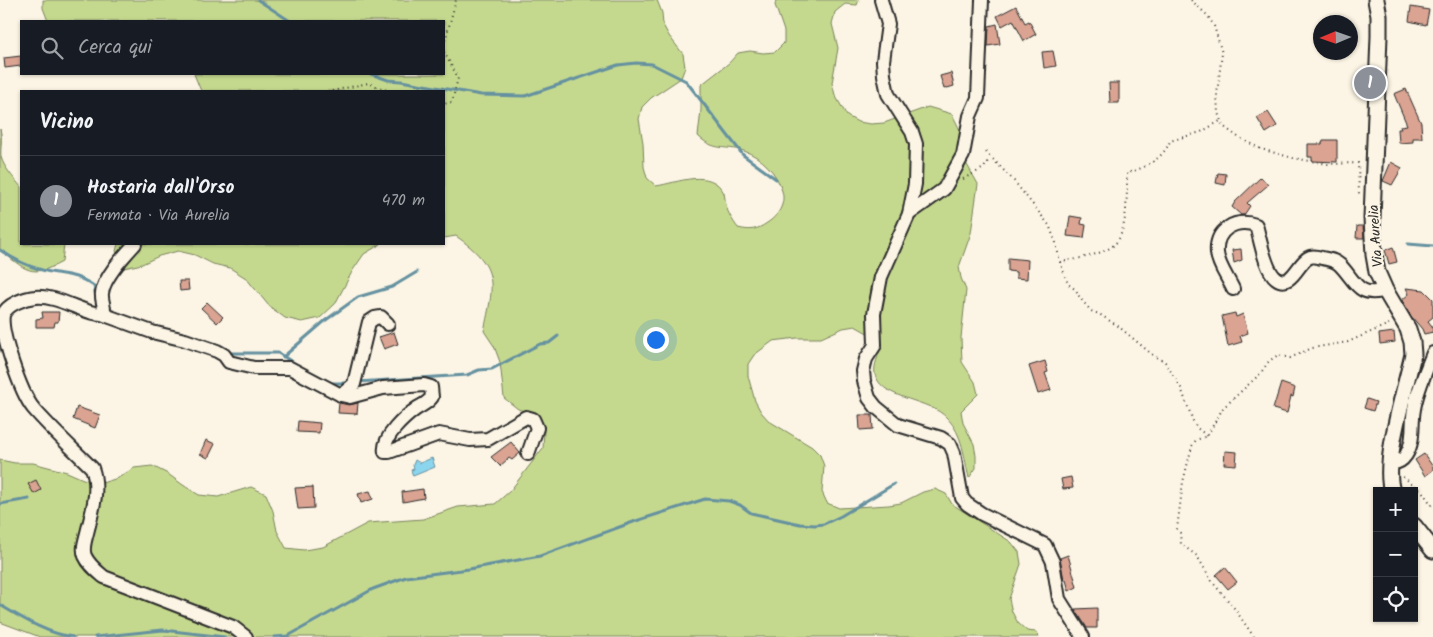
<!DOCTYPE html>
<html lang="it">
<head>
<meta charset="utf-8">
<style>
  :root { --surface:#171b24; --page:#20242c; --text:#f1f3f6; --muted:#9ea1a6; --line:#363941; --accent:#8c9099 }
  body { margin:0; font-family:Kalam,sans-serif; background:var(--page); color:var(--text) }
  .controls { position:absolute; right:15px; bottom:15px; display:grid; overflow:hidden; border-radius:0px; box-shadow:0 1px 4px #0004 }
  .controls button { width:45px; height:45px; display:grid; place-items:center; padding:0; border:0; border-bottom:1px solid var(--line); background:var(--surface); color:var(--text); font:25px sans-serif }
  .compass { position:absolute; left:1313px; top:15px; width:45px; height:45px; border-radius:50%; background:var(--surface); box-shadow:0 1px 4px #0004; rotate:268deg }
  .you { position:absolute; left:655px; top:339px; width:18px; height:18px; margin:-12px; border:4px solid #fff; border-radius:50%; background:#1a73e8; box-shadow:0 0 0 8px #1a73e833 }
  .badge { display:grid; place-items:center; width:32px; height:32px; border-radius:50%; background:var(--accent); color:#fff; font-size:16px; font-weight:700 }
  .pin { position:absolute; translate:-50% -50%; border:2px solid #fff; box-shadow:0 1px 5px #0006 }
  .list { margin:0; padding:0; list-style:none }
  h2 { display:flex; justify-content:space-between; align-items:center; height:65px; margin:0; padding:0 20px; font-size:21px }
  h2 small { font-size:16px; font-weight:400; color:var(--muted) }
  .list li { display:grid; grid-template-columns:32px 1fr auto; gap:15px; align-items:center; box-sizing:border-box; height:90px; padding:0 20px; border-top:1px solid var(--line) }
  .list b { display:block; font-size:19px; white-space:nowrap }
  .list p { margin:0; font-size:16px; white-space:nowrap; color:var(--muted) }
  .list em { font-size:16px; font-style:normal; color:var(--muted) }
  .icon { flex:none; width:28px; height:28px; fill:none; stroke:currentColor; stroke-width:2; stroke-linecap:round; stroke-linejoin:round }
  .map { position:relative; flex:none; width:1433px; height:637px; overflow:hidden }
  .search { position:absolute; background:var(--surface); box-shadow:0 1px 4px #0004; left:20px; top:20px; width:425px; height:55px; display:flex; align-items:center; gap:12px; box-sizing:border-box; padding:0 18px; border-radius:0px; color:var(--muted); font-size:19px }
  .panel { position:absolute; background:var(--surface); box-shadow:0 1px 4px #0004; left:20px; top:90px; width:425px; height:155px; border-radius:0px }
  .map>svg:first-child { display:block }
  .green { fill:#c5d98e; stroke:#78825c }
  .water { fill:#8cd5ee; stroke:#6591a0 }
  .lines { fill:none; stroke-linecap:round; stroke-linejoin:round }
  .stream { stroke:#6591a0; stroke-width:3 }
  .building { fill:#daa392; stroke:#2b2b2b }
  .minor-casing { stroke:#2b2b2b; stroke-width:16 }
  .major-casing { stroke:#2b2b2b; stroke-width:19 }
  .path { stroke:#2b2b2b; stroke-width:2; stroke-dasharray:1 4; stroke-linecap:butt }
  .minor { stroke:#fcf5e5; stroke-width:12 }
  .major { stroke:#fcf5e5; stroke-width:15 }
  .labels { text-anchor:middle; stroke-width:4.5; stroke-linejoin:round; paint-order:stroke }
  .street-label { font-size:14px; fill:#2b2b2b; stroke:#fcf5e5 }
</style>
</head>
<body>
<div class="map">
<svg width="1433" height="637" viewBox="0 0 1433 637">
  <rect width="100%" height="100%" fill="#fcf5e5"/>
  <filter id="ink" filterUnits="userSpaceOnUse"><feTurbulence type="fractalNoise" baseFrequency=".02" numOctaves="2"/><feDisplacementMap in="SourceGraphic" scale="10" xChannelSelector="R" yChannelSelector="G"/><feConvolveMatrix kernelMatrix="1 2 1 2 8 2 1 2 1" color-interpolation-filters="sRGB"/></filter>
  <g filter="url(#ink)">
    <!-- green -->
    <g class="green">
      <path d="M43 0H657L662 13 663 25 669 36 683 54 685 67 681 78 651 98 642 107 639 119 643 143 644 167 647 178 656 186C677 183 711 167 724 193 725 197 725 201 726 205 728 214 733 221 738 228 750 231 757 230 767 223 778 216 786 204 782 191 777 173 762 157 744 151 724 145 715 152 698 136L701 110V85L729 63 738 53 750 51 763 53 775 52 784 43V31L775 5 776 0H859L857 5 845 4 835 12 832 24 838 48 832 83 835 95 847 116 858 122 871 124 884 123 928 107 952 114 964 138 966 163 978 184 971 233 959 267 961 278 966 290 961 338 962 362 975 382 978 394 961 411 963 423 974 444 976 456V468L969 478C964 458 963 434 947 418 930 399 885 400 876 377 872 368 878 359 879 351 879 347 878 343 878 339L855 326 843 328 821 338H797L773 341 754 355 748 364V376L755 401 761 412 769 421 812 447 820 455 824 466 822 492 827 503 839 508 889 505 901 503 923 492 935 489 946 494 952 504 1011 542 1019 552 1021 564 1009 599 1012 612 1018 623 1027 631 1036 632 1039 637H40L0 622V460L15 463H33L67 472 83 479 102 483 118 478 134 468 152 466 168 474 183 485 199 495 218 497 251 487 266 494 273 511 277 531 286 548 304 550 323 547 368 523 423 519 458 507 495 504 510 491 543 448 544 431 535 415 518 409 504 398 500 362 494 346 484 331C494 284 500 267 456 236L444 238V91H201L194 74H444V21H48L43 8Z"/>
      <path d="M0 129C3 139 0 147 1 157 4 168 14 178 21 187V244H64L62 262C31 279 26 270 0 250Z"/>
      <path d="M118 244H381L364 254 353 270 335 304 320 318 302 322 285 318 269 306 246 278 230 268 213 264 195 255 178 251 159 256 142 264 124 268 116 251Z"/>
    </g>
    <!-- water -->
    <path class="water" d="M432 458 435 467 413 476 411 470 414 469 413 465 415 460 420 463Z"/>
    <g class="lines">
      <!-- stream -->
      <g class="stream">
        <path d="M258 0 290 21"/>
        <path d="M371 74 388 80 401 81 481 95 525 96 618 65 636 63 652 64 686 81 743 155 776 179"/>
        <path d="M1408 244 1433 246"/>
        <path d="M0 250C13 259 27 266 42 270 64 276 73 272 94 286L96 298"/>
        <path d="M228 353H278L294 363"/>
        <path d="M283 357 326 320 358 297 392 287 417 272"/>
        <path d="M357 382 467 375 479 370 492 369 540 344 549 343 558 336"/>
        <path d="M329 383H348"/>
        <path d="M0 504 29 499"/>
        <path d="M0 605C22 618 47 634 73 637"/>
        <path d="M95 637 163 630 225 637"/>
        <path d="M274 637 288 636 373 589 406 577 469 569 540 556 636 521 705 499 729 501 740 505 751 513 800 524 815 525 824 524 841 516 894 484"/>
      </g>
    </g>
    <!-- building -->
    <g class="building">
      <path d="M1016 6 1025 23 1029 21 1036 34 1024 41 1013 20 1002 26 997 16Z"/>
      <path d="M1411 7 1429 10 1426 25 1409 21Z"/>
      <path d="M997 24 1000 44 988 46 989 26Z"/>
      <path d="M1053 51 1056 66 1044 68 1042 52Z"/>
      <path d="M21 56V66L5 68 4 58Z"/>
      <path d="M951 73 954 86 944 89 940 76Z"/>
      <path d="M1109 83H1119V103H1110Z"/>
      <path d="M1406 89 1421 123 1422 138H1413V142L1399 143 1398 129H1401L1400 126 1407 125 1394 94Z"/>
      <path d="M1268 112 1277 126 1266 133 1257 118Z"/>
      <path d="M1323 140H1337V162L1312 161V157H1308V144H1322Z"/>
      <path d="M1391 162 1402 168 1392 185 1383 181Z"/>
      <path d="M1218 173 1226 174 1225 185 1216 183Z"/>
      <path d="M1261 177 1268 185 1247 203 1250 206 1244 215H1241L1232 207 1235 202Z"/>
      <path d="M1070 216 1082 218 1081 224 1086 225 1084 238 1067 236Z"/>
      <path d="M1357 226H1363L1364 238H1356Z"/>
      <path d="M1393 247 1397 262 1389 264 1385 250Z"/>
      <path d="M1241 249 1242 260 1234 263 1232 250Z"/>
      <path d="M1008 258 1028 260 1027 279 1016 278V272L1008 271Z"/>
      <path d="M179 281H188L189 290 180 291Z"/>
      <path d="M1406 288 1424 290 1433 299V317L1428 321 1432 326 1433 332 1424 334 1422 329 1411 316 1402 300 1409 294Z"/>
      <path d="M207 302 223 317 217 323 201 308Z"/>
      <path d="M42 312H59L58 322H55L54 327H36V319L43 318Z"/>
      <path d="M1235 313 1236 317 1243 314 1248 333 1240 336 1242 342 1228 346 1222 316Z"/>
      <path d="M394 332 398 344 384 349 379 337Z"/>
      <path d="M1394 332 1395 342 1380 344 1379 334Z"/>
      <path d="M1045 361 1048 372 1045 373 1051 390 1038 394 1029 366Z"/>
      <path d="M1281 383 1295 388 1293 397 1291 396 1287 413 1273 409Z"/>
      <path d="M1367 399 1376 402 1373 411 1364 408Z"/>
      <path d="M339 403 349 405 358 403 357 414 338 413Z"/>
      <path d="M77 407 100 415 95 428 73 419Z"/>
      <path d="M859 415H872L873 429 860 430Z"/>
      <path d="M298 421 320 423 319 433 297 432Z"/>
      <path d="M206 440 215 444 208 458 200 454Z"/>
      <path d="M511 442 520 453 512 460 509 458 500 466 491 457Z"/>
      <path d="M1225 451 1237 452 1236 465 1224 464Z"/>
      <path d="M1424 454 1433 467V470L1425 476 1415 460Z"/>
      <path d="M1071 477 1073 488 1063 489 1061 479Z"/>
      <path d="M36 480 41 490 34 494 28 484Z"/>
      <path d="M313 487 314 508 298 509 295 488Z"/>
      <path d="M423 489 424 498 403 502 402 492Z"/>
      <path d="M370 491 373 499 361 503 358 494Z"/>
      <path d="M1068 555 1077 587 1069 591 1066 580H1064L1060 558Z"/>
      <path d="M1225 567 1237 582 1228 589 1216 575Z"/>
      <path d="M1097 608V628H1087L1075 609Z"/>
    </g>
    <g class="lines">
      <!-- minor casing -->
      <g class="minor-casing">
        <g id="minor">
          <path d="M881 0 888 24 883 61 884 75 888 94 912 132 916 144 915 184 909 214 881 277 874 314 875 345 866 359 863 371 864 381 869 398 876 407 898 425 941 438 950 444 954 453 962 498 967 504 982 514 1045 545 1053 562 1059 599 1083 637"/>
          <path d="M909 214 944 189 963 155 970 116 978 98 982 0"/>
          <path d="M135 244C124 256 104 277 102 293 101 300 105 306 104 313 90 318 58 294 35 297 25 298 7 304 3 315 0 333 21 393 33 408 51 429 72 448 92 468 100 489 92 512 87 533 85 541 82 549 85 556 89 565 97 571 104 577L233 627 246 637"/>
          <path d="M1233 289C1228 278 1218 265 1217 253 1215 230 1235 218 1256 225 1260 238 1265 270 1276 278 1291 289 1298 263 1308 258 1312 255 1317 257 1322 258 1328 259 1335 260 1340 265 1355 280 1358 299 1385 290"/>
          <path d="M102 314 152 332 185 340 217 351 224 355 229 362 254 368H290L341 395 350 397 383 388 424 385 431 387 432 397C428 403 422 405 416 409 405 417 382 437 385 452H389L439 434 470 440 488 439 526 417 533 419 537 428 528 454"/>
          <path d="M341 395 354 384 369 322 375 318 381 317 388 324"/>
          <path d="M1390 463C1397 464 1402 461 1406 455 1415 441 1411 424 1414 409 1417 390 1426 371 1433 353"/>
        </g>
      </g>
      <!-- major casing -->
      <g class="major-casing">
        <g id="major">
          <path d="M1376 0 1379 16V36L1372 218 1374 255 1377 272 1385 290 1408 329 1412 342 1413 354C1406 387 1382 462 1392 491"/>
          <path d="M1414 526 1433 550"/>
        </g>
      </g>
      <!-- path -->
      <g class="path">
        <path d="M1191 0 1208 16 1214 26 1222 53 1217 94 1218 113 1223 126 1238 137 1261 149 1293 158 1328 164 1358 163 1359 194"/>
        <path d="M444 45 456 0"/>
        <path d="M444 52 458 78 452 102 444 104"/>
        <path d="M332 91 368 83 389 91"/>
        <path d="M986 152 1014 181 1049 225 1056 243 1060 262 1068 284 1076 290 1080 298 1091 311 1099 314 1118 326 1154 356 1165 362 1181 388 1193 421 1197 428 1207 436"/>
        <path d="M963 179 984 168 989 159"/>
        <path d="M1060 262C1073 260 1106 254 1115 244 1128 231 1127 191 1127 173 1145 168 1163 159 1170 141L1201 132 1220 121"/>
        <path d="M1403 477 1422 491 1433 507"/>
        <path d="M1254 637 1232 605 1213 583 1197 556 1181 544 1180 533 1177 529 1183 482 1192 446 1196 440 1207 436 1223 408 1260 374 1269 361 1278 355 1290 358 1312 348 1348 342 1389 324"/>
      </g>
      <!-- minor -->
      <use href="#minor" class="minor"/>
      <!-- major -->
      <use href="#major" class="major"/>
    </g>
  </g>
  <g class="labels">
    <!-- street labels -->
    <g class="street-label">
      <text transform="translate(1375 236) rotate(-94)" y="5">Via Aurelia</text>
    </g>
  </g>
</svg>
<div class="controls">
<button>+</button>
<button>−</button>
<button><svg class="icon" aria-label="locate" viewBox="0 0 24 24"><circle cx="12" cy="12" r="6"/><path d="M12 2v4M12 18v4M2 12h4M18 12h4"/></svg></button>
</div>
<svg class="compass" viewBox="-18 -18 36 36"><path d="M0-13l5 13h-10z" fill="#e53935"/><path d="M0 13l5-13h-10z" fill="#9ea1a6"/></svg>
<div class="you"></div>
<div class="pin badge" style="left:1370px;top:83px">1</div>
<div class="search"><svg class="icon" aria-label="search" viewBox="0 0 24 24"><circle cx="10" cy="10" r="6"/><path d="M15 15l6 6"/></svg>Cerca qui</div>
<section class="panel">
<h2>Vicino<small></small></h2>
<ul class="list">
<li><span class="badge">1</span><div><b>Hostaria dall'Orso</b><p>Fermata · Via Aurelia</p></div><em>470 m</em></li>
</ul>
</section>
</div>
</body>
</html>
